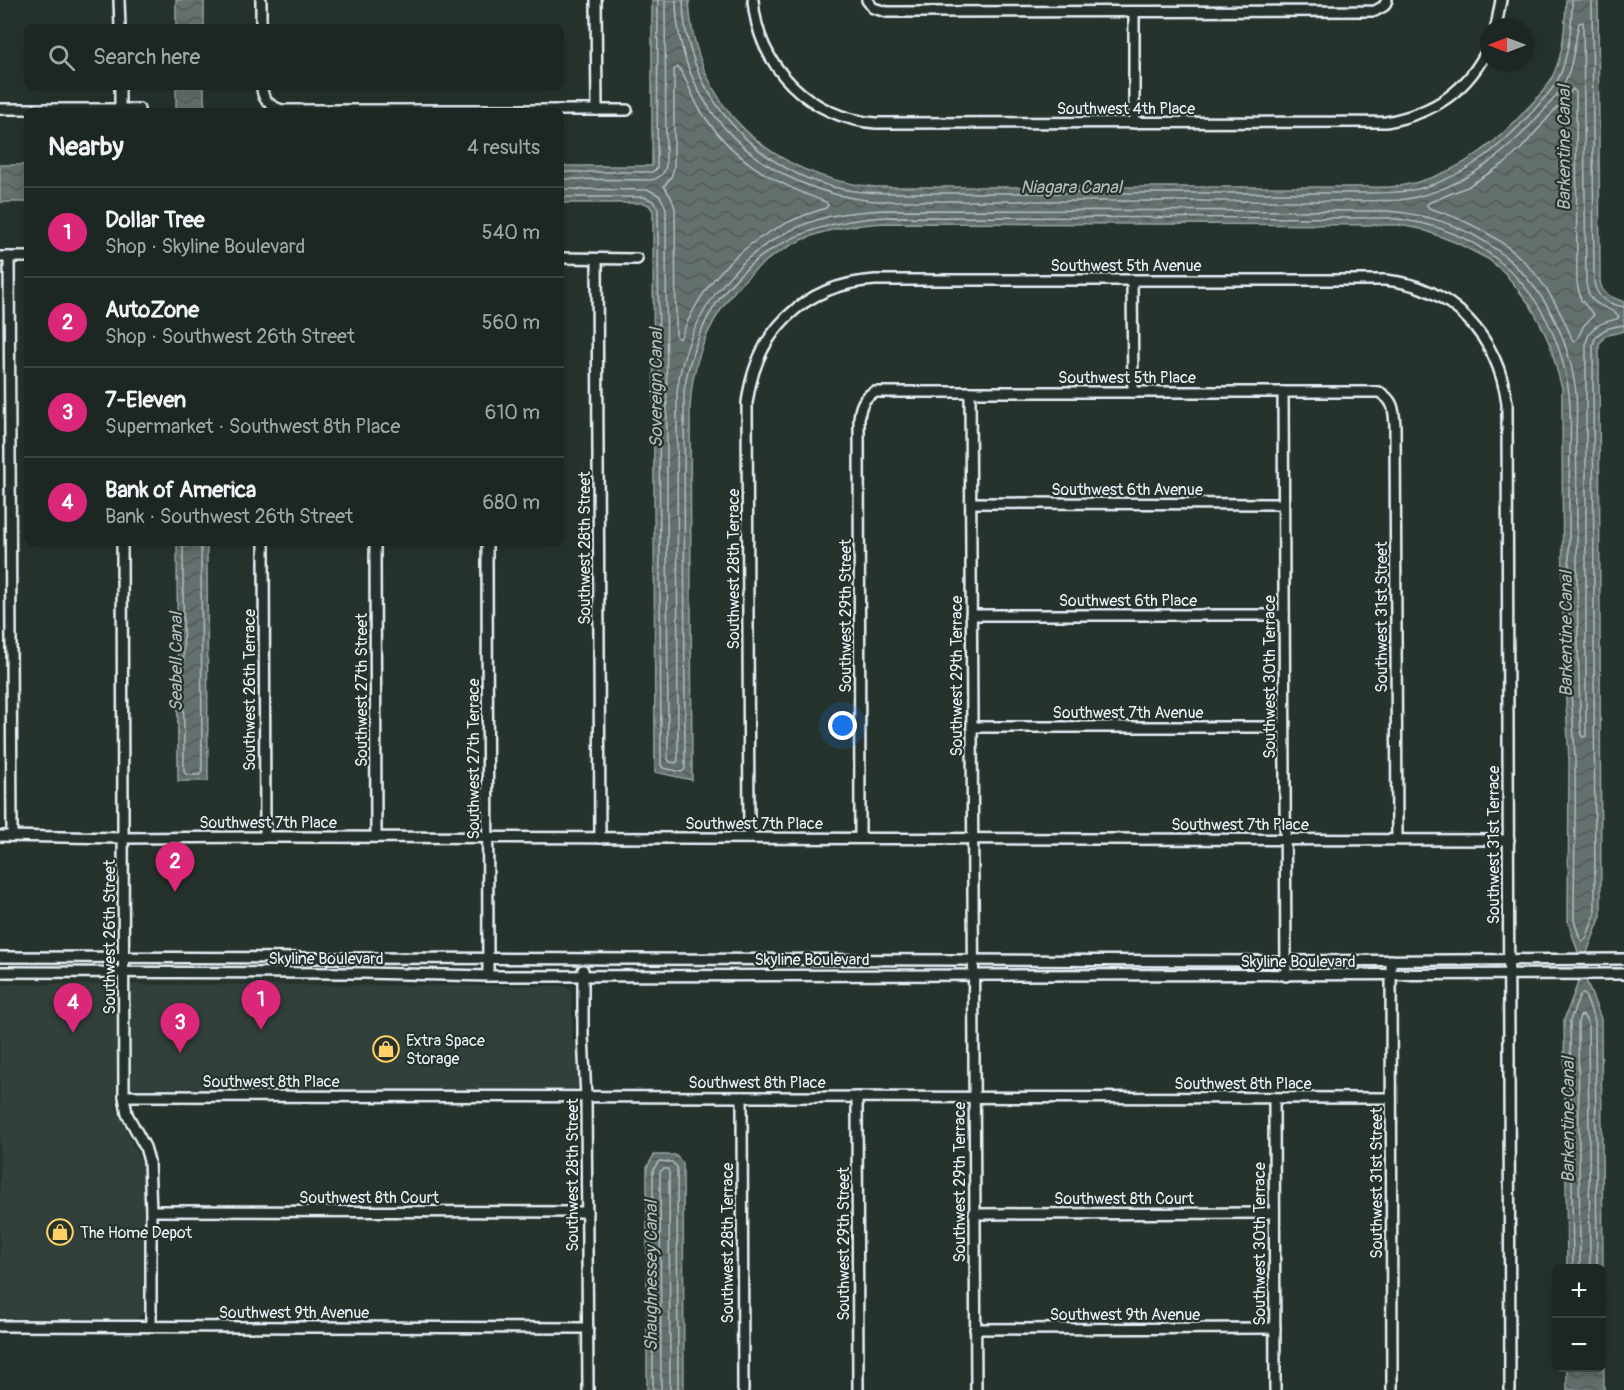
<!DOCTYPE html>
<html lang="en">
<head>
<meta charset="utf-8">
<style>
  :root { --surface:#1c2622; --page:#29322f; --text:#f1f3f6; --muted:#a0a5a5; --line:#3a4340; --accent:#db2777 }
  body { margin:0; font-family:Pangolin,sans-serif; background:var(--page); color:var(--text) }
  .controls { position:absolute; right:18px; bottom:18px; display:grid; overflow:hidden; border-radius:9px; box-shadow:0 3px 15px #0003 }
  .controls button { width:54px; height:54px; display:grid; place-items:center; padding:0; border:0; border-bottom:2px solid var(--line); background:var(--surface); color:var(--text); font:30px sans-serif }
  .compass { position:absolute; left:1480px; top:18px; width:54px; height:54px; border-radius:50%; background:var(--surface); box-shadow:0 3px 15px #0003; rotate:270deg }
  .you { position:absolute; left:843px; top:726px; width:21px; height:21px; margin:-15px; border:4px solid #fff; border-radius:50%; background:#1a73e8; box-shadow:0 0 0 9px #1a73e833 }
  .badge { display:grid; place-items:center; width:39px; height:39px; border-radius:50%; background:var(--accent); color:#fff; font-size:20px; font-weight:700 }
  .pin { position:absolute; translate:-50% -50px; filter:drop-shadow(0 2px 3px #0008) }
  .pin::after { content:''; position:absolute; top:32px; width:21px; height:18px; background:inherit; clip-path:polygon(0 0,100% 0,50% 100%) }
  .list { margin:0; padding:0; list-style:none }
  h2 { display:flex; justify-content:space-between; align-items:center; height:78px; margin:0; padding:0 24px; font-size:26px }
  h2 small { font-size:20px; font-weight:400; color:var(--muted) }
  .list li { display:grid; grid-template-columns:39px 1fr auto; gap:18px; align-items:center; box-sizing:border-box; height:90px; padding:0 24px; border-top:2px solid var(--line) }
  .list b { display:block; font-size:22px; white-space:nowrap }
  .list p { margin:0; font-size:20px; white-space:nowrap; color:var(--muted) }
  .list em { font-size:20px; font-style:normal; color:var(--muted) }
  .icon { flex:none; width:33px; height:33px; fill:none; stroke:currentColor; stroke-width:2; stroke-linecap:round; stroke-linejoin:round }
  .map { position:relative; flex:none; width:1624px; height:1390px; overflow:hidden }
  .search { position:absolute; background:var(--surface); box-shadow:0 3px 15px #0003; left:24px; top:24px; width:540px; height:66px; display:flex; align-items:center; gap:15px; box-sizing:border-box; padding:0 21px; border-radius:9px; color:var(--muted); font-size:22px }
  .panel { position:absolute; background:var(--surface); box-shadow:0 3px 15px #0003; left:24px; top:108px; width:540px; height:438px; border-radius:9px }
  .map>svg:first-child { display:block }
  .built { fill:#333f3a }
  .grass { fill:#3e4b47; stroke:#939ea0; stroke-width:1.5 }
  .water { fill:url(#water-waves); stroke:#98a3a5; stroke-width:1.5 }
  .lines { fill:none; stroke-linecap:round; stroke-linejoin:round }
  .shore { stroke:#b3bdc0; stroke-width:1.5 }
  .minor-casing { stroke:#e8f1f8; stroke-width:14 }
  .minor { stroke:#26332d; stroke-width:9 }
  .labels { text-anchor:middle; stroke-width:4.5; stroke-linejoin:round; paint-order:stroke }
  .street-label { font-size:16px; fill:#e8f1f8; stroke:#26332d }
  .poi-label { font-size:16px; fill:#e8f1f8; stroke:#26332d; text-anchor:start }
  .water-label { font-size:18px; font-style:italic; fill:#b3bdc0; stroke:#26332d }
</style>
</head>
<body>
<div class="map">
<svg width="1624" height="1390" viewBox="0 0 1624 1390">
  <defs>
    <pattern id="water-waves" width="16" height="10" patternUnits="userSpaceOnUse" patternTransform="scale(1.5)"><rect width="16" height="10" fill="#636f6d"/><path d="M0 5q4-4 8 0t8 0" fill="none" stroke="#535a5a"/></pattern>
  </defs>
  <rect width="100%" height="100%" fill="#26332d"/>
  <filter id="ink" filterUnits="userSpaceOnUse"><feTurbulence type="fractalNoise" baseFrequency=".0167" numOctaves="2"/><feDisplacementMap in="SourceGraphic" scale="12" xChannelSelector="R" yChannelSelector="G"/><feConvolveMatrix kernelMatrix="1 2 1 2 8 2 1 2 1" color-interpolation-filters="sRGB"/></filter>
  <g filter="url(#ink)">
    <!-- built -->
    <path class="built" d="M0 984 564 986 571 991 572 996V1040L578 1043 580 1047 582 1082 575 1090 561 1091 116 1088V1108L147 1175V1307L145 1313 135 1319 0 1318Z"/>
    <!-- grass -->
    <g class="grass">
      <path d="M1300 964H1373L1377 967 1368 971 1295 970V966Z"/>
      <path d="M1489 964 1497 966 1498 969 1406 971 1401 967 1404 965Z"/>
    </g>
    <!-- water -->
    <g class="water">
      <rect x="176" y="0" width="28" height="27"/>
      <path d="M652 0H689C694 107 771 177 875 187H1362C1374 187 1387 188 1399 186 1450 178 1490 150 1523 113 1535 100 1548 88 1554 73 1564 51 1565 24 1566 0H1598L1600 281C1602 295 1612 297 1624 302V331L1605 336 1599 344 1601 916 1586 955V980L1601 1019 1604 1390H1567V1368H1602V1268H1567L1564 1020 1579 980V955L1568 922 1569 761 1563 644 1562 388 1550 345 1540 323 1530 305 1505 273 1488 259 1457 243 1421 229 1399 225 887 223C868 224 850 225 831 230 750 250 692 325 690 409L692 780 655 772 653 211 649 205 643 203H561V166H652Z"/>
      <path d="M176 87H204V102L207 111H176Z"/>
      <rect x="0" y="165" width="27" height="37"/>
      <path d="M177 543H207L208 781H178Z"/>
      <path d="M654 1155H675L683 1163 684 1390H647V1167Z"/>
    </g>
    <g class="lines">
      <!-- shore -->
      <g class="shore">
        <path d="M683 0C683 87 750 166 833 187 856 193 879 193 902 193H1362C1382 193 1402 193 1422 188 1468 175 1503 145 1534 110 1544 98 1555 88 1561 73 1569 50 1572 24 1572 0"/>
        <path d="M1592 0 1594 282C1596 298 1608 304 1624 307"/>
        <path d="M678 67C687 78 691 95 699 108 731 159 771 182 826 202L828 205 826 208C758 228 707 270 681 337L679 339 676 336 675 208 671 197 664 186 671 177 674 168V70Z"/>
        <path d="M1573 89 1576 92 1577 283 1581 300 1594 315 1584 325 1577 339 1575 341 1572 339C1544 267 1502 231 1429 208L1427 205 1428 203 1467 187 1505 163 1520 150Z"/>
        <path d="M561 172H651L657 169 658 0"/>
        <path d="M561 179 651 180C660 178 665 173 666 165L665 0"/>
        <path d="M561 189 649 190 660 196 666 208 668 759 670 762 676 763 678 760 677 391C688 308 745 239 827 217 846 212 866 211 886 210L1388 211C1489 219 1559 286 1575 385 1578 403 1576 422 1576 440 1577 471 1577 503 1577 535 1577 602 1578 668 1581 735L1583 737 1586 736V343C1589 326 1601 323 1617 319L1619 316C1604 302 1590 310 1586 283L1583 22 1579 23C1575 41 1574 60 1567 77 1560 94 1547 107 1534 121 1499 160 1454 193 1399 200 1387 201 1374 200 1362 201H875C767 192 677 112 676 0"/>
        <path d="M561 197H644L653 201 658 209 661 765 663 768 682 772 685 769 684 390C702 280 778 222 887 217L1388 218C1484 226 1552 290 1568 386 1573 421 1569 459 1569 495 1569 543 1569 591 1569 640 1569 680 1574 721 1575 762 1576 814 1574 867 1574 920L1580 939 1583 941 1586 939 1595 914 1593 344C1597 329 1611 327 1624 325"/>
        <path d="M183 543 184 772 187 775H199L202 772 201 543"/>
        <path d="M1573 1268 1570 1021 1580 995 1583 993 1585 995 1595 1021 1597 1268"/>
        <path d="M1580 1268 1578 1023 1580 1016 1583 1015 1588 1023 1590 1268"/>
        <path d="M653 1390V1170L659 1161 672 1162 677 1167 678 1390"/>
        <path d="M661 1390 660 1172 663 1169H668L669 1172 670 1390"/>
      </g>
      <!-- minor casing -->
      <g class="minor-casing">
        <g id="minor">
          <path d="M119 0 120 27"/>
          <path d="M261 0V27"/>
          <path d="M596 0 597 110"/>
          <path d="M753 0C758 67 810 118 876 123L1386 122C1434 113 1468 91 1489 46"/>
          <path d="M867 0 873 8 887 12 1375 11 1384 6 1387 0"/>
          <path d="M1496 27 1501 0"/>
          <path d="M120 87V111"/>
          <path d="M262 87C262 100 270 106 282 110H627"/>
          <path d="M0 109H139"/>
          <path d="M1134 123V13"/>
          <path d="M0 257H27"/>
          <path d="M9 257 12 836"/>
          <path d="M561 258 637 259"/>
          <path d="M597 259 600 838"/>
          <path d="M1132 280 1133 392"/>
          <path d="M970 392 976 1390"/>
          <path d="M1283 392 1286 976"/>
          <path d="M971 503 1283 504"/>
          <path d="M122 543 124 1096 127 1114 145 1147 149 1161 151 1211V1326"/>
          <path d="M264 543 265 837"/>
          <path d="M375 543 376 837"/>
          <path d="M487 543 488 976"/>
          <path d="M971 615H1284"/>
          <path d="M972 727H1284"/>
          <path d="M0 836 123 838 265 837 1509 840"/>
          <path d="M749 838 747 403C756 332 802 285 875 280H1385C1453 286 1498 338 1507 403L1510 1390"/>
          <path d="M860 838 859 419C860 407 863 398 874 392H1379C1394 400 1394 410 1395 426L1397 839"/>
          <path d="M0 957 1286 961 1624 959"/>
          <path d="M1391 960 1392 1390"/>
          <path d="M583 970V1035L586 1098 588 1390"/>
          <path d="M0 972 363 973 488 976 1624 974"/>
          <path d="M124 1096 1391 1098"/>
          <path d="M742 1097 743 1390"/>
          <path d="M857 1097 858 1390"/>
          <path d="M1274 1098 1275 1390"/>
          <path d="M151 1211 587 1212"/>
          <path d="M974 1214 1274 1213"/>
          <path d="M0 1326 588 1328"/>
          <path d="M975 1329 1275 1328"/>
        </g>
      </g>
      <!-- minor -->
      <use href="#minor" class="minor"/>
    </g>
  </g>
  <!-- icons -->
  <defs>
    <g id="shop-ring" transform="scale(1.35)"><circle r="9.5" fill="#26332d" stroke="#ffd166" stroke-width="1.5"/><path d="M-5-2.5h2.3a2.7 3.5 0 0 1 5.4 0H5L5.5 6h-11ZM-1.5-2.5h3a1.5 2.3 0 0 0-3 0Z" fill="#ffd166"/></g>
  </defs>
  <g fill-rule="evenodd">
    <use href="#shop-ring" x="386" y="1049"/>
    <use href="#shop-ring" x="60" y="1232"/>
  </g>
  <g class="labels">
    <!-- street labels -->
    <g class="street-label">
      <text x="1126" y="114">Southwest 4th Place</text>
      <text x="1126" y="271">Southwest 5th Avenue</text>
      <text x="1127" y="383">Southwest 5th Place</text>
      <text x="1127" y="495">Southwest 6th Avenue</text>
      <text transform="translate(584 548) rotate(-90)" y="6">Southwest 28th Street</text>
      <text transform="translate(733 569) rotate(-90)" y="6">Southwest 28th Terrace</text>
      <text x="1128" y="606">Southwest 6th Place</text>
      <text transform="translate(845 616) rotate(-90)" y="6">Southwest 29th Street</text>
      <text transform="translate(1381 617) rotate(-90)" y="6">Southwest 31st Street</text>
      <text transform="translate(956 676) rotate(-90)" y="6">Southwest 29th Terrace</text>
      <text transform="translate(1269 677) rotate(-90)" y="6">Southwest 30th Terrace</text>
      <text transform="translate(249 690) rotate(-90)" y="6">Southwest 26th Terrace</text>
      <text transform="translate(361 690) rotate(-90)" y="6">Southwest 27th Street</text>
      <text x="1128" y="718">Southwest 7th Avenue</text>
      <text transform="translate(473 759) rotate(-90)" y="6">Southwest 27th Terrace</text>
      <text x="268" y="828">Southwest 7th Place</text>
      <text x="754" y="829">Southwest 7th Place</text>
      <text x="1240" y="830">Southwest 7th Place</text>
      <text transform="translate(1493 845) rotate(-90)" y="6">Southwest 31st Terrace</text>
      <text transform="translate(109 937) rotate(-90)" y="6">Southwest 26th Street</text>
      <text x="326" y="964">Skyline Boulevard</text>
      <text x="812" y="965">Skyline Boulevard</text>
      <text x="1298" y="967">Skyline Boulevard</text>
      <text x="271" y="1087">Southwest 8th Place</text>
      <text x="757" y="1088">Southwest 8th Place</text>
      <text x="1243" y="1089">Southwest 8th Place</text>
      <text transform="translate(572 1175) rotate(-90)" y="6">Southwest 28th Street</text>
      <text transform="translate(959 1182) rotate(-90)" y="6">Southwest 29th Terrace</text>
      <text transform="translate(1376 1183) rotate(-90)" y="6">Southwest 31st Street</text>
      <text x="369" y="1203">Southwest 8th Court</text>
      <text x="1124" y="1204">Southwest 8th Court</text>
      <text transform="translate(727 1243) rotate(-90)" y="6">Southwest 28th Terrace</text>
      <text transform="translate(843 1244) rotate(-90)" y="6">Southwest 29th Street</text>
      <text transform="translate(1259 1244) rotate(-90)" y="6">Southwest 30th Terrace</text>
      <text x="294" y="1318">Southwest 9th Avenue</text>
      <text x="1125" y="1320">Southwest 9th Avenue</text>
    </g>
    <!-- poi labels -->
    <g class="poi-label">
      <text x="406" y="1046">Extra Space<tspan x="406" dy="18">Storage</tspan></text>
      <text x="80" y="1238">The Home Depot</text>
    </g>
    <!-- water labels -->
    <g class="water-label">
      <text transform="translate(1564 148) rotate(-90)" y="6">Barkentine Canal</text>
      <text x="1071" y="193">Niagara Canal</text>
      <text transform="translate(656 388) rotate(-90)" y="6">Sovereign Canal</text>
      <text transform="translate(1566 634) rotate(-90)" y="6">Barkentine Canal</text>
      <text transform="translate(176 662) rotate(-90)" y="6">Seabell Canal</text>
      <text transform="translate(1568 1120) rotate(-90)" y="6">Barkentine Canal</text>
      <text transform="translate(651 1276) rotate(-90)" y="6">Shaughnessey Canal</text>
    </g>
  </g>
</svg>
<div class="controls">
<button>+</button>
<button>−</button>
</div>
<svg class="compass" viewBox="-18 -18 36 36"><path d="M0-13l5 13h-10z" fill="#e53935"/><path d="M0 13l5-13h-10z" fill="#a0a5a5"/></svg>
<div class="you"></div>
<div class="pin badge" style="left:261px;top:1030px">1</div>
<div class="pin badge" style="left:175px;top:892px">2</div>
<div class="pin badge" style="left:180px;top:1053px">3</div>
<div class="pin badge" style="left:73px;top:1033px">4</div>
<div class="search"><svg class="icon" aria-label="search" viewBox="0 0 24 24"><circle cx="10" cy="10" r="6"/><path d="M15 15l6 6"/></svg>Search here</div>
<section class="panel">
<h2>Nearby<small>4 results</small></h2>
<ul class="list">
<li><span class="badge">1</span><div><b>Dollar Tree</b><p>Shop · Skyline Boulevard</p></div><em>540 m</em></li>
<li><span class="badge">2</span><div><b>AutoZone</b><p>Shop · Southwest 26th Street</p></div><em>560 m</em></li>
<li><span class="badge">3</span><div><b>7-Eleven</b><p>Supermarket · Southwest 8th Place</p></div><em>610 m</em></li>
<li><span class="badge">4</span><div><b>Bank of America</b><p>Bank · Southwest 26th Street</p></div><em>680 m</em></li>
</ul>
</section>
</div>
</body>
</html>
